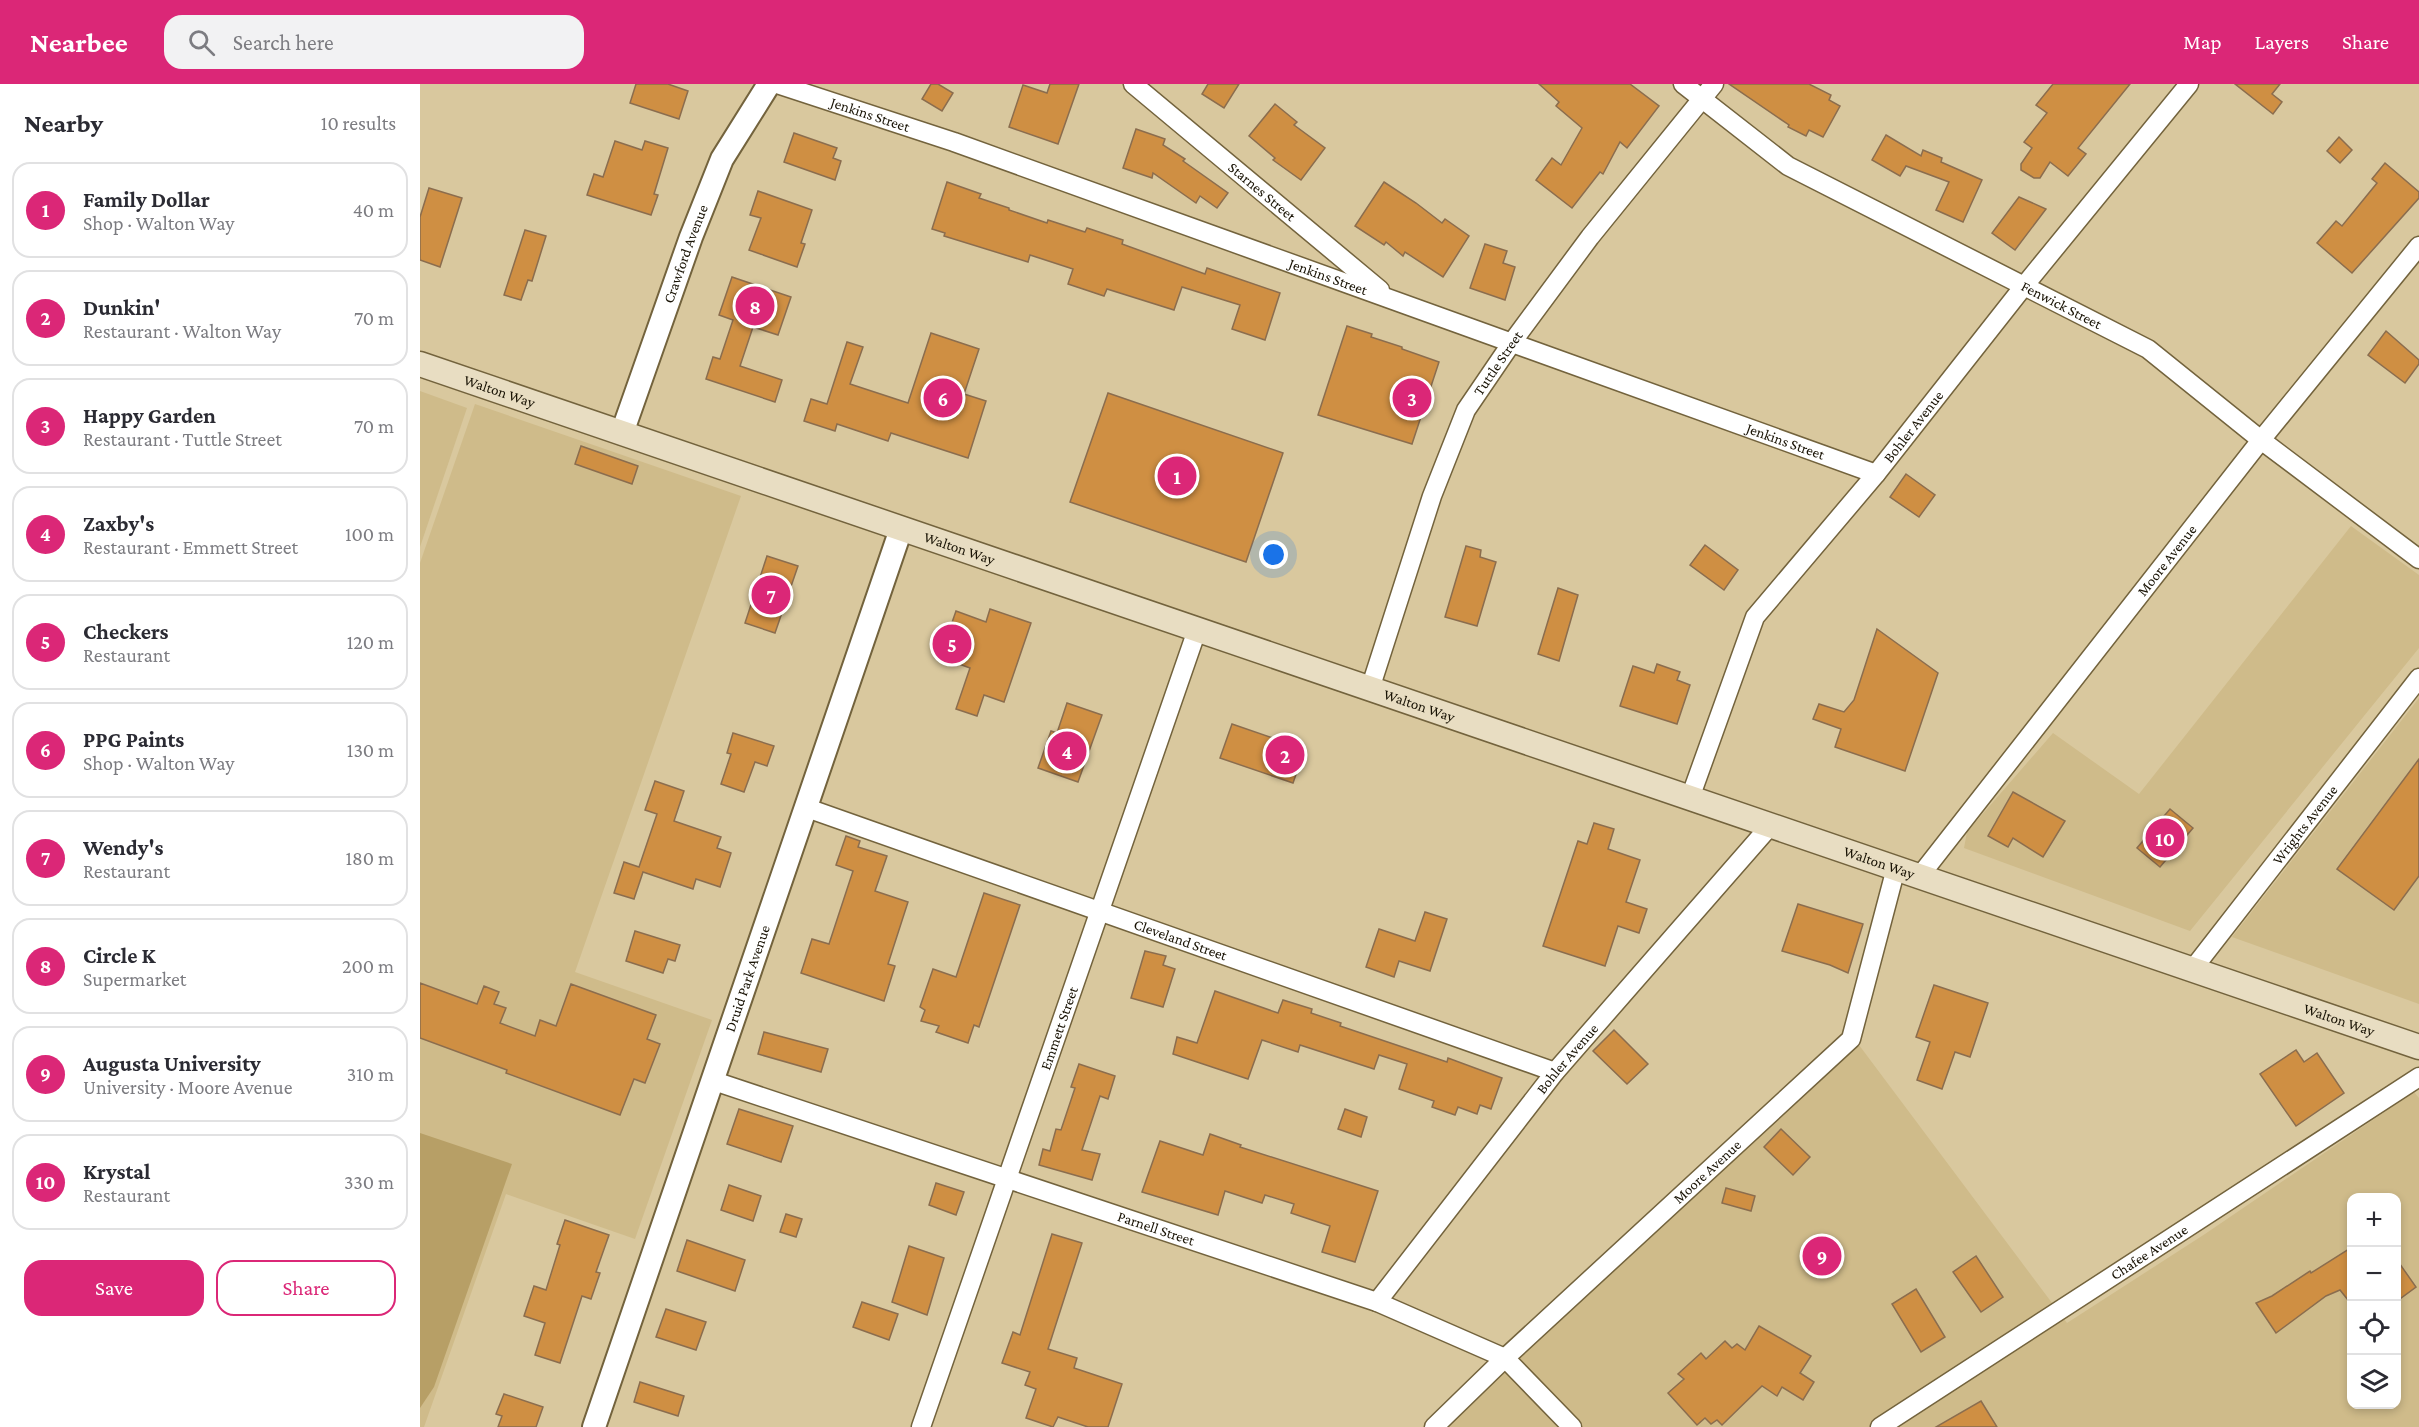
<!DOCTYPE html>
<html lang="en">
<head>
<meta charset="utf-8">
<style>
  :root { --surface:#fff; --page:#f2f2f3; --text:#2b2b33; --muted:#7c7c81; --line:#e1e1e2; --accent:#db2777 }
  body { margin:0; font-family:"Crimson Pro",serif; background:var(--page); color:var(--text) }
  .controls { position:absolute; right:18px; bottom:18px; display:grid; overflow:hidden; border-radius:12px; box-shadow:0 3px 9px #0003 }
  .controls button { width:54px; height:54px; display:grid; place-items:center; padding:0; border:0; border-bottom:2px solid var(--line); background:var(--surface); color:var(--text); font:30px sans-serif }
  .you { position:absolute; left:854px; top:471px; width:21px; height:21px; margin:-15px; border:4px solid #fff; border-radius:50%; background:#1a73e8; box-shadow:0 0 0 9px #1a73e833 }
  .badge { display:grid; place-items:center; width:39px; height:39px; border-radius:50%; background:var(--accent); color:#fff; font-size:20px; font-weight:700 }
  .pin { position:absolute; translate:-50% -50%; border:3px solid #fff; box-shadow:0 2px 6px #0006 }
  .list { margin:0; padding:0; list-style:none }
  h2 { display:flex; justify-content:space-between; align-items:center; height:78px; margin:0; padding:0 24px; font-size:26px }
  h2 small { font-size:20px; font-weight:400; color:var(--muted) }
  .list li { display:grid; grid-template-columns:39px 1fr auto; gap:18px; align-items:center; box-sizing:border-box; height:96px; margin:0 12px 12px; padding:0 12px; border:2px solid var(--line); border-radius:18px }
  .list b { display:block; font-size:22px; white-space:nowrap }
  .list p { margin:0; font-size:20px; white-space:nowrap; color:var(--muted) }
  .list em { font-size:20px; font-style:normal; color:var(--muted) }
  .actions { display:flex; gap:12px; padding:18px 24px }
  .actions a { flex:1; padding:14px 0; border:2px solid var(--accent); border-radius:18px; text-align:center; font-size:21px; color:var(--accent) }
  .actions .main { background:var(--accent); color:#fff }
  .icon { flex:none; width:33px; height:33px; fill:none; stroke:currentColor; stroke-width:2; stroke-linecap:round; stroke-linejoin:round }
  .map { position:relative; flex:none; width:1999px; height:1343px; overflow:hidden }
  header { display:flex; align-items:center; gap:36px; box-sizing:border-box; height:84px; padding:0 30px; background:var(--accent); color:#fff }
  header strong { font-size:28px }
  nav { display:flex; gap:33px; margin-inline-start:auto; font-size:21px }
  .search { width:420px; height:54px; background:var(--page); display:flex; align-items:center; gap:15px; box-sizing:border-box; padding:0 21px; border-radius:18px; color:var(--muted); font-size:22px }
  main { display:flex }
  aside { flex:1; background:var(--surface) }
  .map>svg:first-child { display:block }
  .built { fill:#cfbb8a; fill-rule:evenodd }
  .green { fill:#b79f66 }
  .building { fill:#cf8f43; stroke:#8b6d4e; stroke-width:1.5 }
  .lines { fill:none; stroke-linecap:round; stroke-linejoin:round }
  .minor-casing { stroke:#73633d; stroke-width:21 }
  .tertiary-casing { stroke:#73633d; stroke-width:26 }
  .secondary-casing { stroke:#73633d; stroke-width:27 }
  .minor { stroke:#fff; stroke-width:18 }
  .tertiary { stroke:#fff; stroke-width:22 }
  .secondary { stroke:#e8ddc2; stroke-width:24 }
  .labels { text-anchor:middle; stroke-width:4.5; stroke-linejoin:round; paint-order:stroke }
  .street-label { font-size:15px; fill:#181204; stroke:#f2e9d4 }
</style>
</head>
<body>
<header>
<strong>Nearbee</strong>
<div class="search"><svg class="icon" aria-label="search" viewBox="0 0 24 24"><circle cx="10" cy="10" r="6"/><path d="M15 15l6 6"/></svg>Search here</div>
<nav><a>Map</a><a>Layers</a><a>Share</a></nav>
</header>
<main>
<aside>
<h2>Nearby<small>10 results</small></h2>
<ul class="list">
<li><span class="badge">1</span><div><b>Family Dollar</b><p>Shop · Walton Way</p></div><em>40 m</em></li>
<li><span class="badge">2</span><div><b>Dunkin'</b><p>Restaurant · Walton Way</p></div><em>70 m</em></li>
<li><span class="badge">3</span><div><b>Happy Garden</b><p>Restaurant · Tuttle Street</p></div><em>70 m</em></li>
<li><span class="badge">4</span><div><b>Zaxby's</b><p>Restaurant · Emmett Street</p></div><em>100 m</em></li>
<li><span class="badge">5</span><div><b>Checkers</b><p>Restaurant</p></div><em>120 m</em></li>
<li><span class="badge">6</span><div><b>PPG Paints</b><p>Shop · Walton Way</p></div><em>130 m</em></li>
<li><span class="badge">7</span><div><b>Wendy's</b><p>Restaurant</p></div><em>180 m</em></li>
<li><span class="badge">8</span><div><b>Circle K</b><p>Supermarket</p></div><em>200 m</em></li>
<li><span class="badge">9</span><div><b>Augusta University</b><p>University · Moore Avenue</p></div><em>310 m</em></li>
<li><span class="badge">10</span><div><b>Krystal</b><p>Restaurant</p></div><em>330 m</em></li>
</ul>
<div class="actions"><a class="main">Save</a><a>Share</a></div>
</aside>
<div class="map">
<svg width="1999" height="1343" viewBox="0 0 1999 1343">
  <rect width="100%" height="100%" fill="#d9c89e"/>
  <!-- built -->
  <g class="built">
    <path d="M0 307 47 324 0 463Z"/>
    <path d="M55 320 321 412 155 888 292 936 215 1155 86 1110 4 1343H0V479Z"/>
    <path d="M1931 442 1999 491V564L1770 847 1544 764 1547 748 1633 649 1719 710Z"/>
    <path d="M1999 614V920L1812 853Z"/>
    <path d="M1436 957 1647 1239 1785 1150 1994 1008 1999 1014V1343H1025L1102 1268 1275 1112ZM1932 1114H1976V1320H1932Z"/>
  </g>
  <!-- green -->
  <path class="green" d="M0 1049 92 1080 14 1303 0 1324Z"/>
  <!-- building -->
  <g class="building">
    <path d="M216 0H248L268 7 259 35 210 19Z"/>
    <path d="M511 0H518L533 9 522 27 502 15Z"/>
    <path d="M630 0H659L638 60 589 43 603 1 627 9Z"/>
    <path d="M788 0H819L804 24 782 10Z"/>
    <path d="M1119 0H1210L1239 22 1207 64 1200 58 1183 90 1180 88 1152 124 1116 96 1132 74 1141 81 1162 44 1136 22 1139 18Z"/>
    <path d="M1309 0H1389L1411 11 1409 16 1420 22 1403 53 1389 46 1386 52 1368 43 1369 41Z"/>
    <path d="M1633 0H1710L1658 64 1666 70 1648 92 1630 78 1620 94H1614L1601 86V80L1612 64 1604 58 1627 29 1616 21Z"/>
    <path d="M1815 0H1860L1852 10 1862 18 1853 30Z"/>
    <path d="M855 20 877 38 874 41 905 64 881 96 853 76 855 74 829 52Z"/>
    <path d="M716 45 745 55 743 61 765 75 763 77 808 109 797 124 780 112 776 119 733 89 732 94 703 84Z"/>
    <path d="M374 49 417 64 413 74 421 77 415 96 364 78Z"/>
    <path d="M1466 51 1501 72 1503 66 1522 74 1521 78 1562 96 1543 138 1516 126 1529 98 1486 82 1480 92 1452 76Z"/>
    <path d="M1919 53 1932 66 1920 79 1907 67Z"/>
    <path d="M195 57 222 66 225 57 248 64 234 110 238 111 231 131 167 111 174 90 183 93Z"/>
    <path d="M1965 79 1999 108V114L1932 189 1897 159 1916 137 1922 142 1957 99 1952 95Z"/>
    <path d="M527 98 561 110 559 114 589 124V126L627 139 628 136 665 148 667 144 703 156 702 160 785 190 787 184 860 209 845 256 812 245 820 221 762 203 754 226 687 205 684 212 648 200 653 185 610 171 608 178 524 152 525 149 512 145Z"/>
    <path d="M964 98 996 119 1022 139 1025 135 1049 152 1023 193 985 168 983 172 966 158 964 161 935 142Z"/>
    <path d="M9 104 42 114 20 183 0 176V133Z"/>
    <path d="M338 107 392 126 381 159 385 160 377 183 329 166 341 134 330 131Z"/>
    <path d="M1599 113 1626 125 1595 166 1572 149Z"/>
    <path d="M105 146 126 152 112 197 108 196 101 216 84 211Z"/>
    <path d="M1065 160 1087 167 1083 179 1095 183 1085 216 1050 204Z"/>
    <path d="M312 193 371 213 358 251 333 243 320 282 362 296 355 318 286 295 293 273 300 275 313 236 299 231Z"/>
    <path d="M927 242 952 250 951 253 982 263V265L1019 278 992 360 898 331Z"/>
    <path d="M1966 247 1999 276V280L1985 299 1948 271Z"/>
    <path d="M511 249 559 265 544 310 566 317 548 374 471 349 468 357 417 340 415 347 384 337 391 315 407 320 427 258 443 263 430 300 488 319Z"/>
    <path d="M688 309 863 369 826 478 650 418Z"/>
    <path d="M161 362 218 382 212 400 155 380Z"/>
    <path d="M1486 390 1515 411 1499 433 1470 413Z"/>
    <path d="M1285 461 1318 486 1304 506 1270 481Z"/>
    <path d="M1046 462 1061 466 1060 473 1076 478 1057 542 1025 533Z"/>
    <path d="M347 472 378 482 355 549 325 539Z"/>
    <path d="M1138 504 1158 511 1139 577 1118 570Z"/>
    <path d="M570 525 611 539 584 618 564 611 557 632 536 625 550 584 520 573 536 527 566 538Z"/>
    <path d="M1457 545 1518 589 1485 687 1415 663 1421 645 1393 635 1399 620 1424 628 1434 616Z"/>
    <path d="M1237 580 1260 588 1257 596 1270 601 1257 640 1200 622 1213 582 1234 589Z"/>
    <path d="M647 619 682 631 658 698 618 684 631 647 637 649Z"/>
    <path d="M812 640 885 665 873 699 800 674Z"/>
    <path d="M313 649 354 662 347 682 335 678 324 708 301 700 311 670 307 669Z"/>
    <path d="M1999 675V792L1974 826 1917 785Z"/>
    <path d="M235 697 264 707 254 737 301 753 297 764 311 769 300 803 276 795 273 805 223 788 214 815 194 809 204 778 219 783 237 730 225 726Z"/>
    <path d="M1593 708 1645 737 1623 773 1593 754 1588 763 1568 752Z"/>
    <path d="M1750 725 1773 744 1740 783 1717 764Z"/>
    <path d="M1174 739 1194 745 1188 765 1220 776 1206 818 1227 825 1219 849 1198 842 1185 882 1123 862 1158 757 1167 760Z"/>
    <path d="M426 752 440 757 438 763 467 772 455 807 488 818 468 880 475 882 464 917 381 889 392 855 409 860 433 787 416 781Z"/>
    <path d="M564 809 600 821 559 943 554 941 548 959 516 948 519 942 501 937 505 926 500 923 513 885 536 893Z"/>
    <path d="M1378 820 1443 840 1428 889 1410 881 1362 867Z"/>
    <path d="M1005 828 1027 835 1010 887 979 877 974 893 946 883 959 845 995 857Z"/>
    <path d="M215 847 260 861 255 877 248 875 243 889 206 877Z"/>
    <path d="M725 867 746 872 743 881 755 885 743 923 711 914Z"/>
    <path d="M0 899 57 920 64 902 79 908 74 920 86 924 80 939 115 952 120 936 136 942 151 900 236 931 227 955 240 960 225 999 214 995 200 1031 86 989 87 986 0 954Z"/>
    <path d="M1514 901 1568 919 1550 973 1535 968 1522 1005 1497 996 1510 958 1496 953Z"/>
    <path d="M795 907 858 929 863 916 892 925 891 929 921 939 920 942 1027 978 1028 974 1082 994 1071 1025 1060 1021 1057 1030 1038 1023 1035 1031 1012 1023 1014 1017 979 1005 987 980 959 971 954 985 880 961 878 968 842 956 828 995 753 970 757 953 777 959Z"/>
    <path d="M1194 946 1228 980 1207 1000 1173 967Z"/>
    <path d="M344 948 408 965 401 988 338 970Z"/>
    <path d="M1876 966 1884 978 1897 969 1924 1009 1876 1042 1840 990Z"/>
    <path d="M659 980 695 992 688 1015 680 1012 662 1066 680 1070 672 1096 619 1081 623 1065 630 1067 636 1045 641 1046 655 1004 651 1003Z"/>
    <path d="M319 1025 373 1042 361 1078 307 1060Z"/>
    <path d="M925 1025 947 1033 941 1053 918 1045Z"/>
    <path d="M1361 1045 1390 1073 1373 1091 1344 1063Z"/>
    <path d="M790 1050 821 1061 820 1063 958 1107 935 1178 902 1168 910 1142 871 1129 874 1120 845 1111 842 1119 805 1107 798 1131 722 1108 740 1057 783 1071Z"/>
    <path d="M516 1099 544 1108 536 1131 509 1121Z"/>
    <path d="M309 1101 341 1112 333 1137 301 1126Z"/>
    <path d="M1306 1104 1335 1112 1331 1127 1302 1119Z"/>
    <path d="M366 1130 382 1135 376 1153 360 1148Z"/>
    <path d="M145 1136 189 1151 176 1188 180 1189 171 1215 162 1212 140 1279 115 1271 125 1239 104 1232 114 1202 126 1206 140 1161 137 1160Z"/>
    <path d="M632 1150 662 1159 628 1265 657 1274 654 1284 702 1300 688 1343H668L638 1333 633 1343 606 1334 616 1305 605 1301 610 1288 582 1279 593 1248 600 1251Z"/>
    <path d="M267 1156 325 1176 315 1207 257 1187Z"/>
    <path d="M489 1162 524 1174 507 1231 472 1218Z"/>
    <path d="M1932 1163V1221L1920 1206 1906 1212 1856 1249 1836 1219 1852 1212 1890 1187 1891 1189Z"/>
    <path d="M1556 1172 1583 1213 1561 1228 1533 1188Z"/>
    <path d="M1977 1176 1996 1203 1977 1217Z"/>
    <path d="M1496 1205 1525 1253 1501 1268 1472 1220Z"/>
    <path d="M442 1218 478 1230 469 1256 433 1243Z"/>
    <path d="M246 1225 286 1238 276 1266 236 1253Z"/>
    <path d="M1339 1242 1391 1272 1380 1289 1394 1298 1383 1316 1362 1303 1357 1312 1342 1302 1302 1341 1297 1336 1291 1340 1285 1334 1277 1341 1248 1309 1264 1295 1258 1290 1281 1269 1286 1275 1305 1257 1312 1264 1317 1260 1325 1266Z"/>
    <path d="M220 1298 264 1312 258 1332 214 1318Z"/>
    <path d="M84 1310 123 1323 116 1343H78L82 1332 76 1330Z"/>
    <path d="M1561 1317 1577 1343H1516Z"/>
  </g>
  <g class="lines">
    <!-- minor casing -->
    <g class="minor-casing">
      <g id="minor">
        <path id="s1" d="M357 0 534 58 1456 390"/>
        <path id="s2" d="M713 0 960 206"/>
        <path id="s3" d="M1263 0 1368 82 1728 265 1841 356 1999 475"/>
        <path id="s4" d="M950 605 1012 412 1046 326 1093 257 1170 153 1294 0"/>
        <path id="s5" d="M1270 714 1335 533 1456 390 1604 202 1769 0"/>
        <path id="s6" d="M387 724 1135 988"/>
        <path id="s7" d="M1499 793 1841 356 1999 162"/>
        <path id="s8" d="M1772 886 1999 594"/>
        <path id="s9" d="M294 997 957 1218 1085 1274 1152 1343"/>
        <path id="s10" d="M957 1218 1135 988 1350 742"/>
        <path id="s11" d="M501 1343 777 546"/>
        <path id="s12" d="M1014 1343 1085 1274 1431 955 1476 784"/>
        <path id="s13" d="M1460 1343 1999 993"/>
      </g>
    </g>
    <!-- tertiary casing -->
    <g class="tertiary-casing">
      <g id="tertiary">
        <path id="s14" d="M202 349 271 153 302 75 349 0"/>
        <path id="s15" d="M174 1343 481 445"/>
      </g>
    </g>
    <!-- secondary casing -->
    <g class="secondary-casing">
      <g id="secondary">
        <path id="s16" d="M0 280 1999 963"/>
      </g>
    </g>
    <!-- minor -->
    <use href="#minor" class="minor"/>
    <!-- tertiary -->
    <use href="#tertiary" class="tertiary"/>
    <!-- secondary -->
    <use href="#secondary" class="secondary"/>
  </g>
  <g class="labels">
    <!-- street labels -->
    <g class="street-label">
      <text dy="5" stroke="none"><textPath href="#s1" startOffset="98">Jenkins Street</textPath></text>
      <text dy="5" stroke="none"><textPath href="#s2" startOffset="168">Starnes Street</textPath></text>
      <text dy="5" stroke="none"><textPath href="#s14" startOffset="190">Crawford Avenue</textPath></text>
      <text dy="5" stroke="none"><textPath href="#s1" startOffset="584">Jenkins Street</textPath></text>
      <text dy="5" stroke="none"><textPath href="#s3" startOffset="440">Fenwick Street</textPath></text>
      <text dy="5" stroke="none"><textPath href="#s4" startOffset="352">Tuttle Street</textPath></text>
      <text dy="5" stroke="none"><textPath href="#s16" startOffset="84">Walton Way</textPath></text>
      <text dy="5" stroke="none"><textPath href="#s5" startOffset="440">Bohler Avenue</textPath></text>
      <text dy="5" stroke="none"><textPath href="#s1" startOffset="1070">Jenkins Street</textPath></text>
      <text dy="5" stroke="none"><textPath href="#s16" startOffset="570">Walton Way</textPath></text>
      <text dy="5" stroke="none"><textPath href="#s7" startOffset="402">Moore Avenue</textPath></text>
      <text dy="5" stroke="none"><textPath href="#s16" startOffset="1056">Walton Way</textPath></text>
      <text dy="5" stroke="none"><textPath href="#s8" startOffset="184">Wrights Avenue</textPath></text>
      <text dy="5" stroke="none"><textPath href="#s16" startOffset="1542">Walton Way</textPath></text>
      <text dy="5" stroke="none"><textPath href="#s6" startOffset="396">Cleveland Street</textPath></text>
      <text dy="5" stroke="none"><textPath href="#s15" startOffset="474">Druid Park Avenue</textPath></text>
      <text dy="5" stroke="none"><textPath href="#s16" startOffset="2028">Walton Way</textPath></text>
      <text dy="5" stroke="none"><textPath href="#s11" startOffset="422">Emmett Street</textPath></text>
      <text dy="5" stroke="none"><textPath href="#s10" startOffset="309">Bohler Avenue</textPath></text>
      <text dy="5" stroke="none"><textPath href="#s12" startOffset="374">Moore Avenue</textPath></text>
      <text dy="5" stroke="none"><textPath href="#s9" startOffset="466">Parnell Street</textPath></text>
      <text dy="5" stroke="none"><textPath href="#s13" startOffset="321">Chafee Avenue</textPath></text>
    </g>
  </g>
</svg>
<div class="controls">
<button>+</button>
<button>−</button>
<button><svg class="icon" aria-label="locate" viewBox="0 0 24 24"><circle cx="12" cy="12" r="6"/><path d="M12 2v4M12 18v4M2 12h4M18 12h4"/></svg></button>
<button><svg class="icon" aria-label="layers" viewBox="0 0 24 24"><path d="M12 4l9 5-9 5-9-5zM3 14l9 5 9-5"/></svg></button>
</div>
<div class="you"></div>
<div class="pin badge" style="left:757px;top:392px">1</div>
<div class="pin badge" style="left:865px;top:671px">2</div>
<div class="pin badge" style="left:992px;top:314px">3</div>
<div class="pin badge" style="left:647px;top:667px">4</div>
<div class="pin badge" style="left:532px;top:560px">5</div>
<div class="pin badge" style="left:523px;top:314px">6</div>
<div class="pin badge" style="left:351px;top:511px">7</div>
<div class="pin badge" style="left:335px;top:222px">8</div>
<div class="pin badge" style="left:1402px;top:1172px">9</div>
<div class="pin badge" style="left:1745px;top:754px">10</div>
</div>
</main>
</body>
</html>
